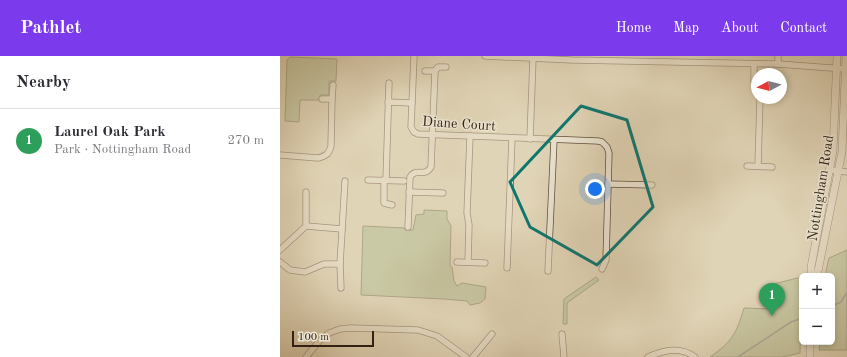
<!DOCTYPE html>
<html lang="en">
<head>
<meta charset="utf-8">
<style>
  :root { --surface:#fff; --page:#f7f7f7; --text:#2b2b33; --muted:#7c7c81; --line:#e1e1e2; --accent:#7c3aed }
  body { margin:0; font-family:"Old Standard TT",serif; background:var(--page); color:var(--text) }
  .controls { position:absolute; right:12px; bottom:12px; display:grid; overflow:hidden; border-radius:6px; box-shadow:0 2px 6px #0003 }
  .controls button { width:36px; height:36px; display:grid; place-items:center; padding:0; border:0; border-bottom:1px solid var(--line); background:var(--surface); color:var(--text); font:20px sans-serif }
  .compass { position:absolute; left:471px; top:12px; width:36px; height:36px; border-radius:50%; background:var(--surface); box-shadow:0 2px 6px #0003; rotate:263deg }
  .scale { position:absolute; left:12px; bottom:10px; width:82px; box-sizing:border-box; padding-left:4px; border:2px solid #332214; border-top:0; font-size:11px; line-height:14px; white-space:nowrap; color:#332214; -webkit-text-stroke:3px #ebe3d0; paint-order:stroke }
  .you { position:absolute; left:315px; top:133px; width:14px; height:14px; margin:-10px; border:3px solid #fff; border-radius:50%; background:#1a73e8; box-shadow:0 0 0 6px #1a73e833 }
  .badge { display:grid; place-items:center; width:26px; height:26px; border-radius:50%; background:var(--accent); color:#fff; font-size:13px; font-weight:700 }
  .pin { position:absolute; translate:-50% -33px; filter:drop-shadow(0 1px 2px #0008) }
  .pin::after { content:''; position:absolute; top:21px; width:14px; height:12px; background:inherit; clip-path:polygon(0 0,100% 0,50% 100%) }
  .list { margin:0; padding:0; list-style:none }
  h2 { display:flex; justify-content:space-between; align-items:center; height:52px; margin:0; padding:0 16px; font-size:17px }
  h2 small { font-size:13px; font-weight:400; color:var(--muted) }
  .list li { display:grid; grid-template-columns:26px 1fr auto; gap:12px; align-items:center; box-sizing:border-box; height:64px; padding:0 16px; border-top:1px solid var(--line) }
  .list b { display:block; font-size:15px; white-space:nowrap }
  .list p { margin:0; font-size:13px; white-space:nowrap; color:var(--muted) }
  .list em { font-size:13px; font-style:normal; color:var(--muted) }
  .map { position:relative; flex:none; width:567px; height:301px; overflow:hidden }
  header { display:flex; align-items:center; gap:24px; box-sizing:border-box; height:56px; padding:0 20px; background:var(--accent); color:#fff }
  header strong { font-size:19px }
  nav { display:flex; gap:22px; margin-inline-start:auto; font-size:14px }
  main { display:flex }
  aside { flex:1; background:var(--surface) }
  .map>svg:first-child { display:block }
  .green { fill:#b0bd90; stroke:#727052 }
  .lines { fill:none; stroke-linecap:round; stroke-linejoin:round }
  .stream { stroke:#6d7b74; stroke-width:1.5 }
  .minor-casing { stroke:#5e4e3c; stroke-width:7 }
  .tertiary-casing { stroke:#5e4e3c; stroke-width:8 }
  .minor { stroke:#ebe3d0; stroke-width:5.5 }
  .tertiary { stroke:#ebe3d0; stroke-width:7 }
  .marked { fill:none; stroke:#0f766e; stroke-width:3; stroke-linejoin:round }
  .labels { text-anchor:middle; stroke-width:3; stroke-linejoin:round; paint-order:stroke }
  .street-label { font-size:14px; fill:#332214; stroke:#ebe3d0 }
</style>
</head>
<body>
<header>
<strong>Pathlet</strong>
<nav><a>Home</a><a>Map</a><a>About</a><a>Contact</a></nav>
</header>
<main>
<aside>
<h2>Nearby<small></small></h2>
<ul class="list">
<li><span class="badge" style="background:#2e9e5b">1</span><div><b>Laurel Oak Park</b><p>Park · Nottingham Road</p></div><em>270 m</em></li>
</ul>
</aside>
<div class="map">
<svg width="567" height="301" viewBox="0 0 567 301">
  <rect width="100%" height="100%" fill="#e0d4b6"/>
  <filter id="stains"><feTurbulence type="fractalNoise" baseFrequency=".005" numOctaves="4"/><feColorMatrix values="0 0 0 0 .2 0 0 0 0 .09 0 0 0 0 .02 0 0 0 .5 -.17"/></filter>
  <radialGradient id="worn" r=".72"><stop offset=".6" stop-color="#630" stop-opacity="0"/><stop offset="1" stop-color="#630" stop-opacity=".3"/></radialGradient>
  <!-- green -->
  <g class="green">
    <path d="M10 1 57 3 56 25H49V39H40V44H20L19 66 5 65 7 4Z"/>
    <path d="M144 154 167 155V163L171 170 170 210 172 211 174 225 177 230 182 227 206 231 205 243 200 247 190 249 187 245 164 243 81 239 83 170 125 172V174H133L136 159 144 158Z"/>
    <path d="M567 194V294H539L540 286H552V220H545L549 202Z"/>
    <path d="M316 221 319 224 287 247V268H283L284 243Z"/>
    <path d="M522 221 520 297 502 301H430C453 285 456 278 464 252L492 253 493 228Z"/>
  </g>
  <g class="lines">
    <!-- stream -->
    <g class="stream">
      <path d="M552 250 561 246 567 236"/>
      <path d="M458 301 511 266 522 262"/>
    </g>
    <!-- minor casing -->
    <g class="minor-casing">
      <g id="minor">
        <path d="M134 0 131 71 134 76 138 78 318 85 322 86 327 91 329 97 326 204 322 213"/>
        <path d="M205 0 292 4 498 8 565 13"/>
        <path d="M474 8V26L477 30"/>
        <path d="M498 8V0"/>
        <path d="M145 15H155"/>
        <path d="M42 43H52L53 29"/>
        <path d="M108 46 132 47"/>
        <path d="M250 83 253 2"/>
        <path d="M0 99 38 102C46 100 49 98 51 90L52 43"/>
        <path d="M467 110 492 111"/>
        <path d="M478 110 480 42"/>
        <path d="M550 114 567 116"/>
        <path d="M88 124 124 125"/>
        <path d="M104 124V147L112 149"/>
        <path d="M106 124 109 27"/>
        <path d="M328 128 372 129"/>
        <path d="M129 136 163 137"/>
        <path d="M26 170 62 173"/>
        <path d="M128 171 130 121C136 111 145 122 151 111L155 15 158 11H166"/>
        <path d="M0 194 26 170V136"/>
        <path d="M0 206 10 214 25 216 44 208H60"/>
        <path d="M177 206 205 207"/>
        <path d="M188 206 189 169 187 157 190 80"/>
        <path d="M227 212 232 82"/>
        <path d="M268 215 274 84"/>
        <path d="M61 232 60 208 65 125"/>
        <path d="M282 278 284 301"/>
        <path d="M26 301 40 284 49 277 60 273 71 272 138 274 157 280 186 301"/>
        <path d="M193 301 212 278"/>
        <path d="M368 301C384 294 400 290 415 301"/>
      </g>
    </g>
    <!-- tertiary casing -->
    <g class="tertiary-casing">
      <g id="tertiary">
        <path d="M531 220V211L553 95 557 0"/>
        <path d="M537 220 562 96 566 0"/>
        <path d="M530 301V286"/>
      </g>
    </g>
    <!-- minor -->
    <use href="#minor" class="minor"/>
    <!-- tertiary -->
    <use href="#tertiary" class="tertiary"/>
  </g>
  <!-- marked area -->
  <path d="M0 0H567V301H0ZM301 50 347 64 373 151 317 209 250 171 230 126Z" fill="#e0d4b6" fill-opacity=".55" fill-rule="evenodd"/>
  <path class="marked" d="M301 50 347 64 373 151 317 209 250 171 230 126Z"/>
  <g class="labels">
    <!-- street labels -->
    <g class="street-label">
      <text transform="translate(179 67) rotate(4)" y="5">Diane Court</text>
      <text transform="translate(540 132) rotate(-81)" y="5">Nottingham Road</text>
    </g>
  </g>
  <rect width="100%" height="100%" filter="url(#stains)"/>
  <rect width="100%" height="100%" fill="url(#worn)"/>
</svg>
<div class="controls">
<button>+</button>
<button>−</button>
</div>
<svg class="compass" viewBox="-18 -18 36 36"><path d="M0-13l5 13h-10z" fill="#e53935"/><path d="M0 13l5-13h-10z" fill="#7c7c81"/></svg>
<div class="scale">100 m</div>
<div class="you"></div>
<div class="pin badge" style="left:492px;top:260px;background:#2e9e5b">1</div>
</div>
</main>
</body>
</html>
